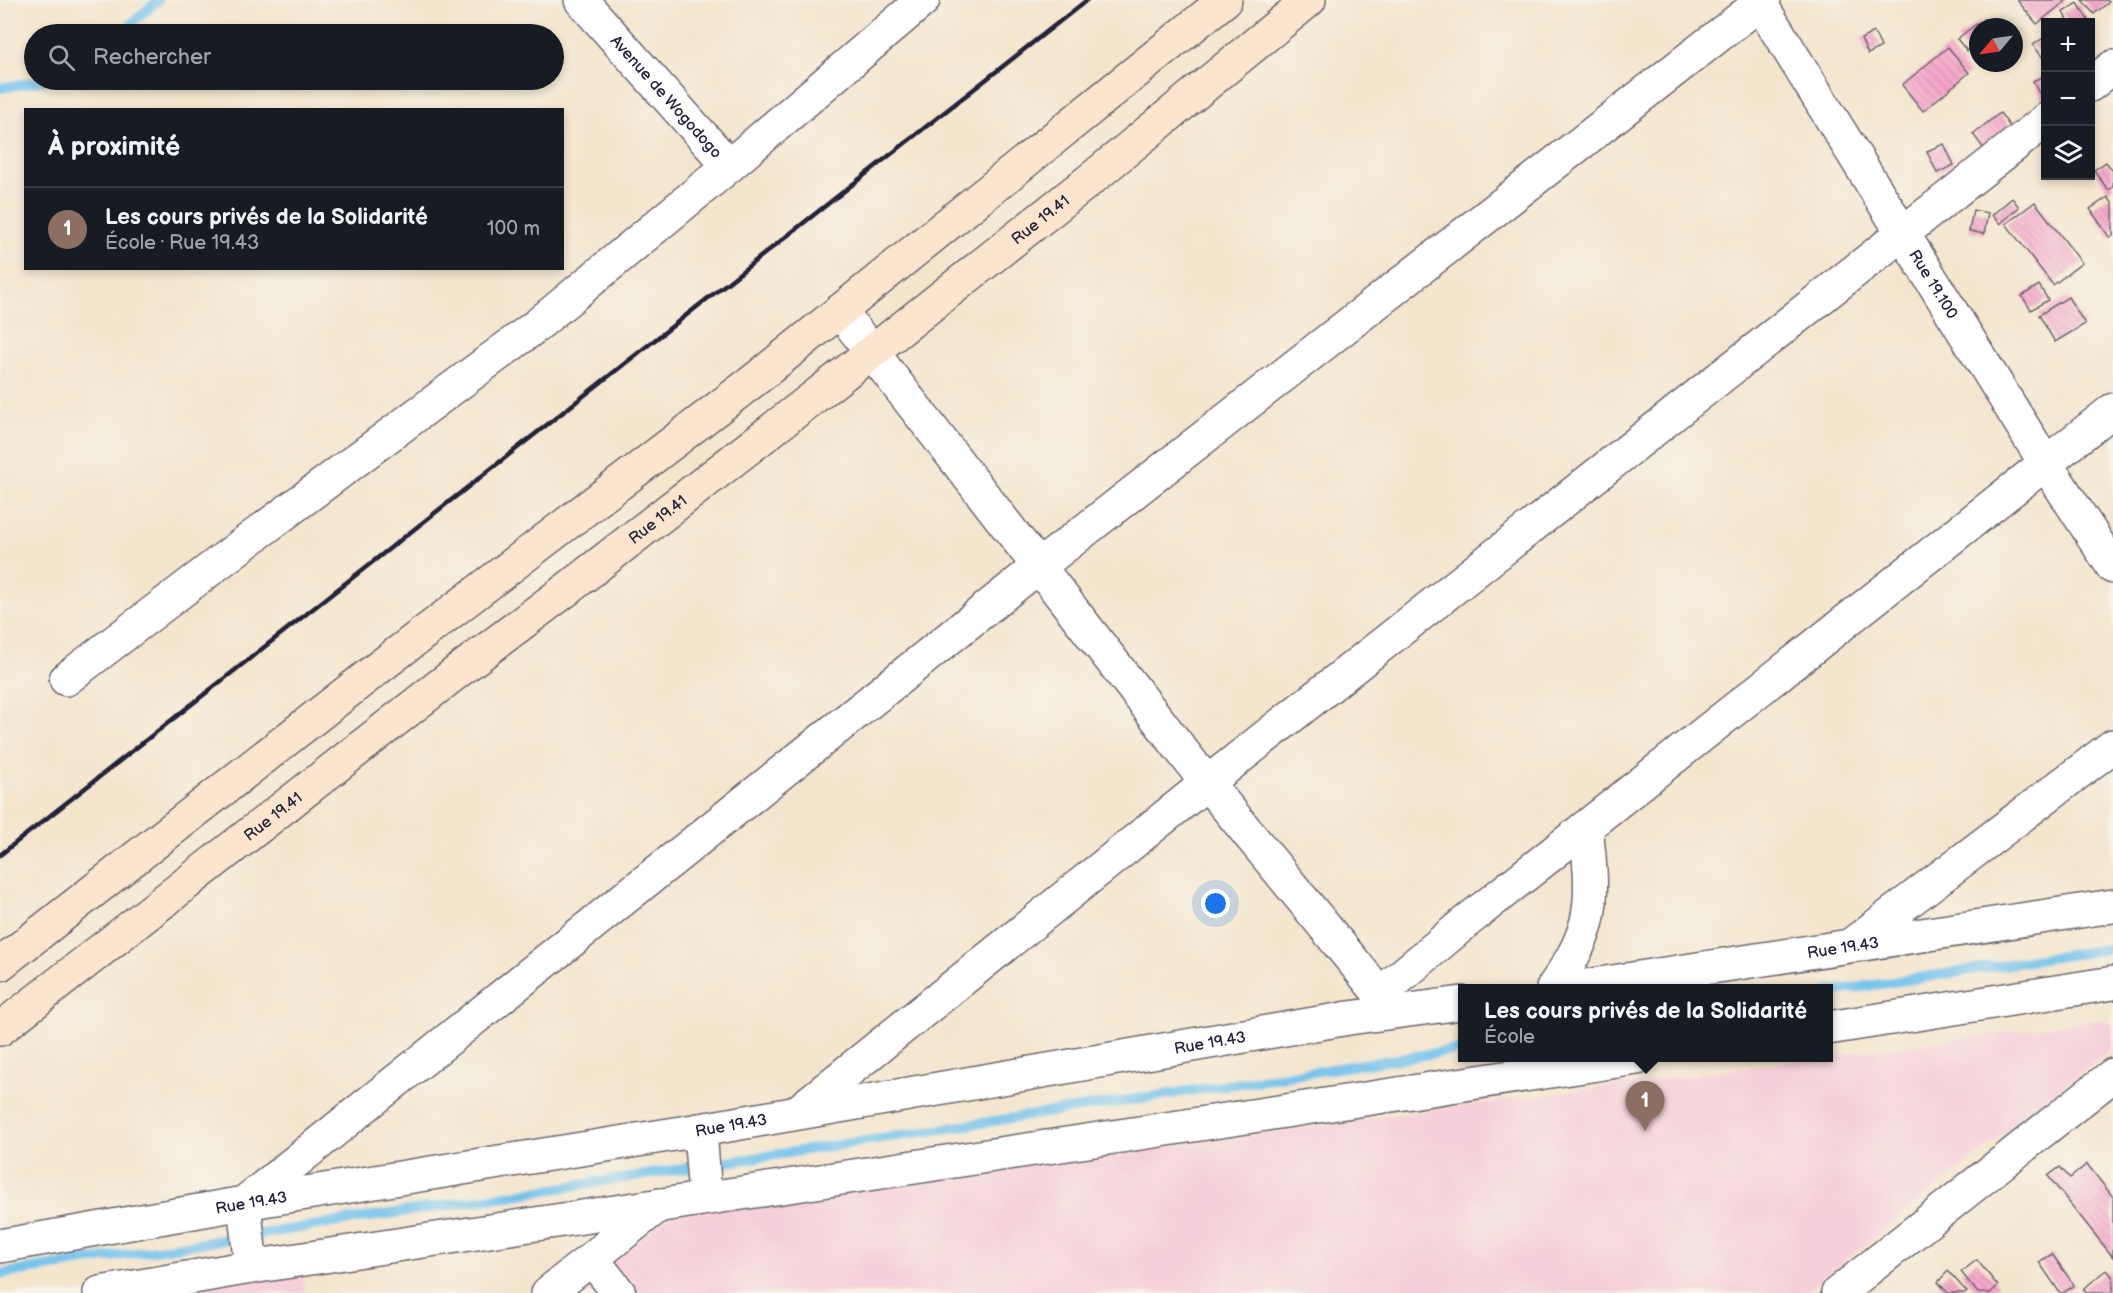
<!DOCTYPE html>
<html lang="fr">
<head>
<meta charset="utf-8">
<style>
  :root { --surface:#171b24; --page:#242831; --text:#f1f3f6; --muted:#9ea1a6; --line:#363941; --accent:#0b8043 }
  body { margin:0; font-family:"Balsamiq Sans",sans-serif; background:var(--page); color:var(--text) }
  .controls { position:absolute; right:18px; top:18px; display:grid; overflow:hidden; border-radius:0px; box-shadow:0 3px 9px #0003 }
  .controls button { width:54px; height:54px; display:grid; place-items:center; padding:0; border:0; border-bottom:2px solid var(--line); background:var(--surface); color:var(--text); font:30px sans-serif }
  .compass { position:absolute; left:1969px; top:18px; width:54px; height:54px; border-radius:50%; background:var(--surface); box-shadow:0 3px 9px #0003; rotate:241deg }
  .you { position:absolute; left:1216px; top:904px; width:21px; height:21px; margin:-15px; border:4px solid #fff; border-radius:50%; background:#1a73e8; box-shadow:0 0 0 9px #1a73e833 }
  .badge { display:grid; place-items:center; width:39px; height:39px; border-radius:50%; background:var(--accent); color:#fff; font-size:20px; font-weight:700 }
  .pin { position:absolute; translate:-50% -50px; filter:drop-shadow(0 2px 3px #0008) }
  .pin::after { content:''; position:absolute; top:32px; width:21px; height:18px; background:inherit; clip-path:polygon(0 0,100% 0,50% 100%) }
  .popup { position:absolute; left:1458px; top:984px; width:375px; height:78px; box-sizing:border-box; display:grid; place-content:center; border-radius:0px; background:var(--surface); filter:drop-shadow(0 2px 4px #0005); font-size:20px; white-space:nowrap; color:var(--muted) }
  .popup b { font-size:22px; color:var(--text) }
  .popup::after { content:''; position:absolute; left:50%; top:100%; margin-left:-12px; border:12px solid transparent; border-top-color:var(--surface) }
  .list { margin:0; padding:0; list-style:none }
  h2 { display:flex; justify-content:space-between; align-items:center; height:78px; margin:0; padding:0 24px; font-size:26px }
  h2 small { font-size:20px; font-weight:400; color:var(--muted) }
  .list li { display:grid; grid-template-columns:39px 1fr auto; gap:18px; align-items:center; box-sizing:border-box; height:84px; padding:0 24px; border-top:2px solid var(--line) }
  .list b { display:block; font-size:22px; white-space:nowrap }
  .list p { margin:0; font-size:20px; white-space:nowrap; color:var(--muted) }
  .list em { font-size:20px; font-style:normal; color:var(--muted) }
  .icon { flex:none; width:33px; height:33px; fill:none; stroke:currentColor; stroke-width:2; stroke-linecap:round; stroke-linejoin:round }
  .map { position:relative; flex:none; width:2113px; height:1293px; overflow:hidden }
  .search { position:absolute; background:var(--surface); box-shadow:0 3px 9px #0003; left:24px; top:24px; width:540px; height:66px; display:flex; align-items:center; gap:15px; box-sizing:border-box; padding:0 21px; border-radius:33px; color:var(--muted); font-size:22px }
  .panel { position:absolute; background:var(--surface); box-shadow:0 3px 9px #0003; left:24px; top:108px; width:540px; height:162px; border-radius:0px }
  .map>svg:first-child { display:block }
  .built { fill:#f5cfd9 }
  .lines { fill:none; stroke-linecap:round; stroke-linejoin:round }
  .stream { stroke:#71c1ec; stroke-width:10 }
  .building { fill:url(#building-back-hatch) }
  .minor-casing { stroke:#6c666e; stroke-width:36 }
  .tertiary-casing { stroke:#6c666e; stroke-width:36 }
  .secondary-casing { stroke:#6c666e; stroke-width:36 }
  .minor { stroke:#fff; stroke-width:33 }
  .tertiary { stroke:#fff; stroke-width:33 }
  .secondary { stroke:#fce5cf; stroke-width:33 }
  .rail { stroke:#22223b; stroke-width:4.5 }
  .labels { text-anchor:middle; stroke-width:4.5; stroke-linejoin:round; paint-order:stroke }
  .street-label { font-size:16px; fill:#22223b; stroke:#f7f3e8 }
</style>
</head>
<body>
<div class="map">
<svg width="2113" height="1293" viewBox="0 0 2113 1293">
  <defs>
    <pattern id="building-back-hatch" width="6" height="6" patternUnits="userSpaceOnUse" patternTransform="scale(1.5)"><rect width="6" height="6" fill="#f6a7ca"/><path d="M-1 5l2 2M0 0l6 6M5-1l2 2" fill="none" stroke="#d38fae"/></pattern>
  </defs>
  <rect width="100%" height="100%" fill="#f7f3e8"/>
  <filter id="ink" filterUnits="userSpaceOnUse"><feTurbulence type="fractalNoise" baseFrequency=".0167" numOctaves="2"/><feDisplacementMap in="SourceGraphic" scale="12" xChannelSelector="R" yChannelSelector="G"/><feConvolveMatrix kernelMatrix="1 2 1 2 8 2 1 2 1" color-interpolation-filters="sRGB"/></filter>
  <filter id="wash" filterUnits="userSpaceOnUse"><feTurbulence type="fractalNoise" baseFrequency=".008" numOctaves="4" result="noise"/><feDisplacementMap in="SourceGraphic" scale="24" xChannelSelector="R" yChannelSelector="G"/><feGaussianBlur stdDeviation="1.35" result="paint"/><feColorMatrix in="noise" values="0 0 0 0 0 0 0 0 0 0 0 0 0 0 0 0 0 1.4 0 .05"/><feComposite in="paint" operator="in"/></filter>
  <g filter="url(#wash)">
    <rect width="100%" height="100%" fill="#f4e5cd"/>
    <!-- built -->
    <g class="built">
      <path d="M2104 1019 2113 1028V1047L1804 1293H574L671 1214Z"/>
      <path d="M299 1267 306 1293H124Z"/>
    </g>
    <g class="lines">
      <!-- stream -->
      <g class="stream">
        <path d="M120 34 158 0"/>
        <path d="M0 88 46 80"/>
        <path d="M1828 992 2113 948"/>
        <path d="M0 1274 1462 1049"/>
      </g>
    </g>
    <g id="blocks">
      <!-- building -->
      <g class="building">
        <path d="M2017 0H2067L2037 24Z"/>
        <path d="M2082 0H2107L2109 2 2094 14Z"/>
        <path d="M2078 3 2089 22H2068L2063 12Z"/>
        <path d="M1979 22 1983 27H1978V43L1967 51 1957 39Z"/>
        <path d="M1874 32 1881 47 1868 54 1861 39Z"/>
        <path d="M2042 39 2046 43V57L2044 59 2033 45Z"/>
        <path d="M1948 47 1969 73 1923 111 1902 85Z"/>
        <path d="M2046 75V100L2043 101 2033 81Z"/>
        <path d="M2000 113 2011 128 1984 149 1973 134Z"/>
        <path d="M1944 144 1954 165 1937 173 1927 151Z"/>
        <path d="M2106 162 2113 171V187L2108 190 2094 170Z"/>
        <path d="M2108 197 2113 204V236L2110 238 2090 209Z"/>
        <path d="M2012 198 2019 207 2000 224 1992 215Z"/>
        <path d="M2035 202 2082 263 2053 285 2006 224Z"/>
        <path d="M1973 210 1988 213 1984 234 1969 231Z"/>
        <path d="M2039 285 2048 300 2031 310 2022 296Z"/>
        <path d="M2068 297 2085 324 2055 342 2039 315Z"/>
        <path d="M2087 1164 2113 1197V1257L2048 1176 2060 1167 2070 1178Z"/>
        <path d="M2052 1254 2074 1285 2063 1293H2060L2039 1262Z"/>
        <path d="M1977 1260 1998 1286 1990 1293H1978L1961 1272Z"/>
        <path d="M2107 1270 2113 1277V1293H2086L2083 1289Z"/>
        <path d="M1948 1271 1967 1292 1966 1293H1948L1938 1282Z"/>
      </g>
    </g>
  </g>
  <g filter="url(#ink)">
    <use href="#blocks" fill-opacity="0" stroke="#6c666e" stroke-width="1.5"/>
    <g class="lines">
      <!-- minor casing -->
      <g class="minor-casing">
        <g id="minor">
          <path id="s1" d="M581 0 729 166"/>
          <path d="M2090 85 2113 67"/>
          <path d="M840 311 1207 783 1393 1010"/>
          <path d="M66 679 242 545 536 326 729 166 923 0"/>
          <path d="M1851 945 2113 746"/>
          <path d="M1553 988C1567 967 1581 946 1587 921 1594 891 1589 857 1586 827"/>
          <path id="s2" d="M1573 988 2113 906"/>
          <path d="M1380 994 1467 921 2113 410"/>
          <path d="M1828 1028 2113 983"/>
          <path d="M796 1113 1207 783 2046 120"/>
          <path d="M700 1130 705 1197"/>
          <path id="s3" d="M0 1246 244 1203 700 1130 1349 1018 1462 1003"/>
          <path d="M592 1259 619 1293"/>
          <path d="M251 1267 244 1203 1038 567 1764 0"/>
          <path d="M100 1293 251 1267 1637 1058"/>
          <path d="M548 1293 659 1205"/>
          <path d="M1838 1293 2113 1075"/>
        </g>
      </g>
      <!-- tertiary casing -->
      <g class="tertiary-casing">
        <g id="tertiary">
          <path id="s4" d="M1758 0 2046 464 2113 567"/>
        </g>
      </g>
      <!-- secondary casing -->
      <g class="secondary-casing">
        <g id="secondary">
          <path d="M0 964 378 668 757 378 1225 0"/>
          <path id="s5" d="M0 1029 457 672 566 590 872 352 1096 175 1309 0"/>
        </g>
      </g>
      <!-- minor -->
      <use href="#minor" class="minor"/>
      <!-- tertiary -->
      <use href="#tertiary" class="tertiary"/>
      <!-- secondary -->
      <use href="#secondary" class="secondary"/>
      <!-- rail -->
      <path class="rail" d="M0 855 1087 0"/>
    </g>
  </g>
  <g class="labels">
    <!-- street labels -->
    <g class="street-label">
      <text dy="6" stroke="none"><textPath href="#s1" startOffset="129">Avenue de Wogodogo</textPath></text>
      <text dy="6" stroke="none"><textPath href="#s5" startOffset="1318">Rue 19.41</textPath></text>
      <text dy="6" stroke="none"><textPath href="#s4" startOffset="334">Rue 19.100</textPath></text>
      <text dy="6" stroke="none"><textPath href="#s5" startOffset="832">Rue 19.41</textPath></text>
      <text dy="6" stroke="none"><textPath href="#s5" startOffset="346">Rue 19.41</textPath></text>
      <text dy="6" stroke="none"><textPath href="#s2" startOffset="273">Rue 19.43</textPath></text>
      <text dy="6" stroke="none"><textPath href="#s3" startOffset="1227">Rue 19.43</textPath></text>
      <text dy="6" stroke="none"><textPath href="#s3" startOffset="741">Rue 19.43</textPath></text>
      <text dy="6" stroke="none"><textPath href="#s3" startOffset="255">Rue 19.43</textPath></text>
    </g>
  </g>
</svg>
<div class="controls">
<button>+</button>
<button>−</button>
<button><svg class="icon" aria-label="layers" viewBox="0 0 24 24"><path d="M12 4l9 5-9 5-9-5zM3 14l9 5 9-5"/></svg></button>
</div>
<svg class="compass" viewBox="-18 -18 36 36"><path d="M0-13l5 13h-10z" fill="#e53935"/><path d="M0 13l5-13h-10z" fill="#9ea1a6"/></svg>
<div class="you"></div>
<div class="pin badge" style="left:1645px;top:1131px;background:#8d6e63">1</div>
<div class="popup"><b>Les cours privés de la Solidarité</b>École</div>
<div class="search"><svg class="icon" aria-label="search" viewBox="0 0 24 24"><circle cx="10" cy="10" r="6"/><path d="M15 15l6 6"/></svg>Rechercher</div>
<section class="panel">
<h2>À proximité<small></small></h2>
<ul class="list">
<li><span class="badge" style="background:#8d6e63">1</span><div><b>Les cours privés de la Solidarité</b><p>École · Rue 19.43</p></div><em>100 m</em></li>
</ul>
</section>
</div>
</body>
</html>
